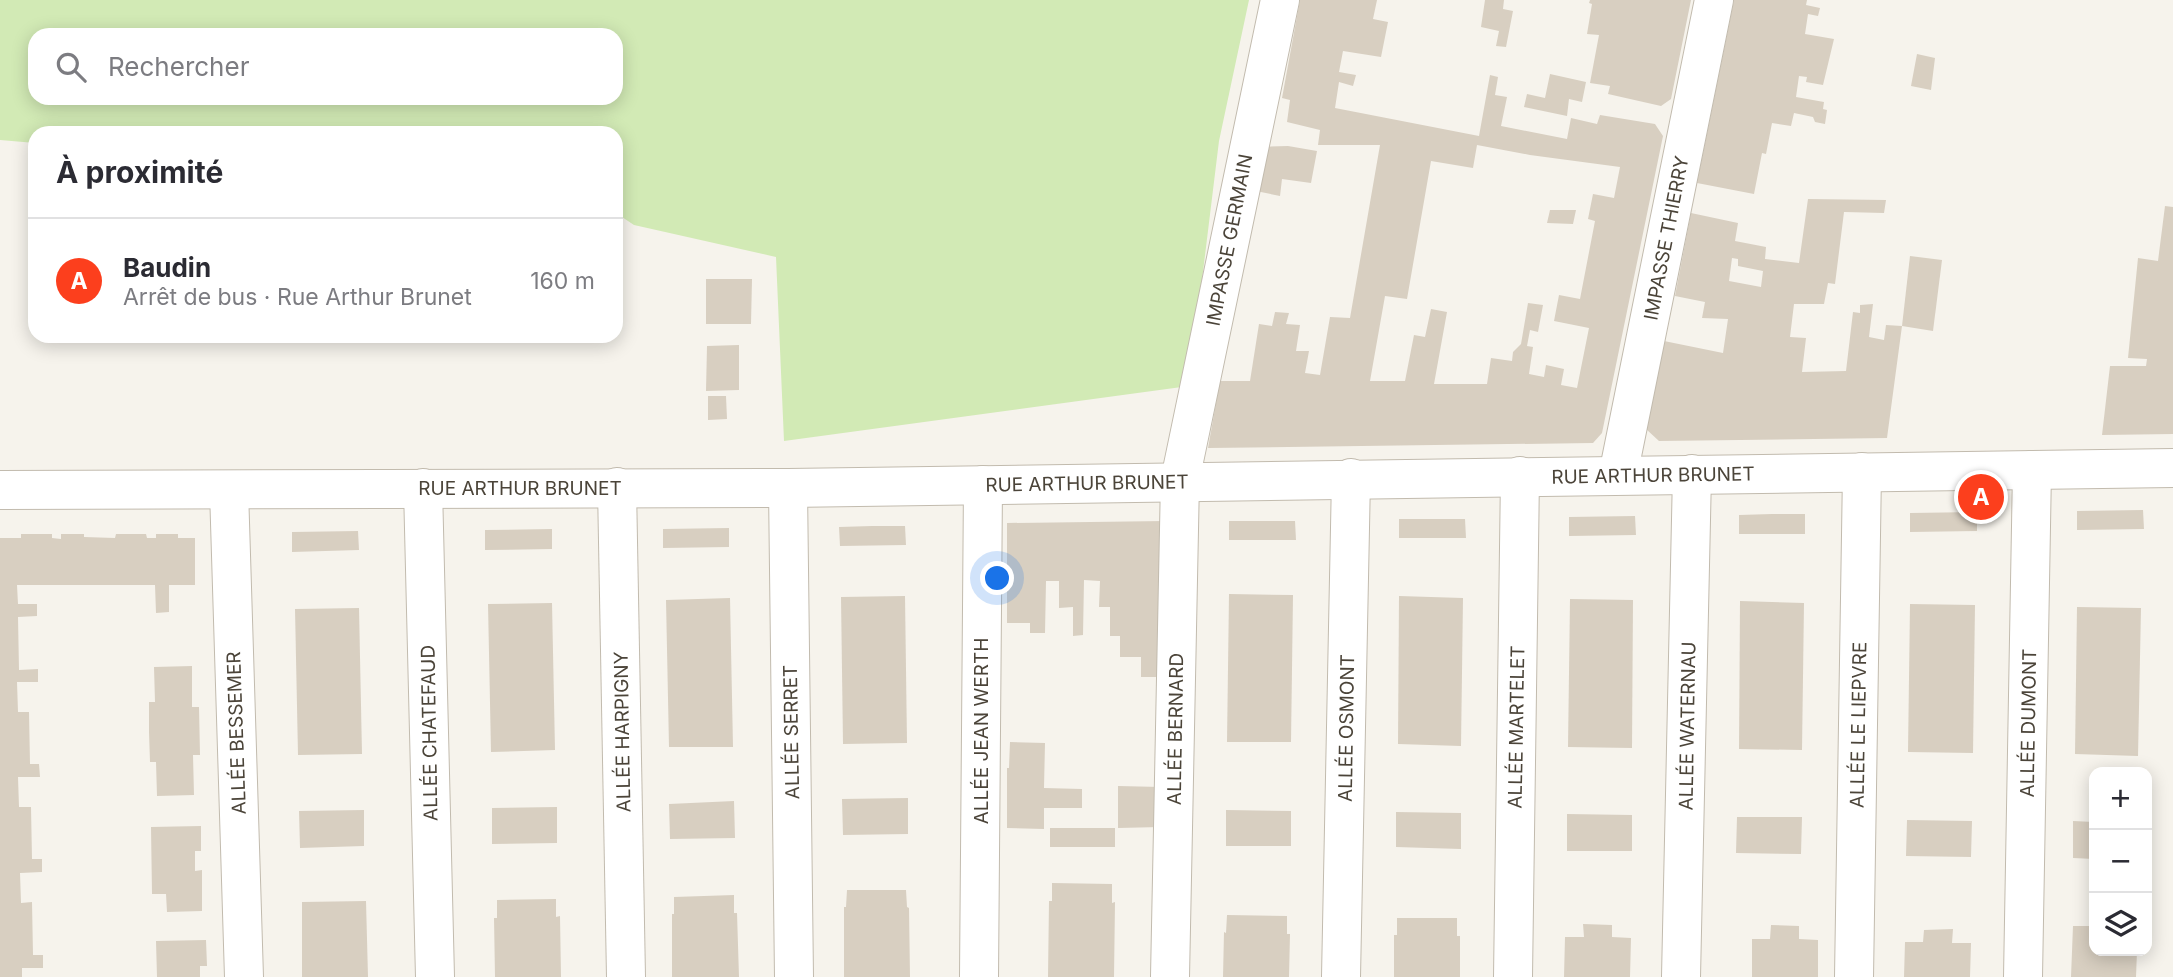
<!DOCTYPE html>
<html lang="fr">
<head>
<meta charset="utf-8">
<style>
  :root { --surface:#fff; --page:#f7f7f7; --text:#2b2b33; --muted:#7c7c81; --line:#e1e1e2; --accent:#fc3f1d }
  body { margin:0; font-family:Inter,sans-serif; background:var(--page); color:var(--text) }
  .controls { position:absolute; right:21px; bottom:21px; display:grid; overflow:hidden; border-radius:14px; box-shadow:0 4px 18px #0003 }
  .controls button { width:63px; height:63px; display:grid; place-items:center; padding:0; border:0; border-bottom:2px solid var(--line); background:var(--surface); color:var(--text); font:35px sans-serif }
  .you { position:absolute; left:998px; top:579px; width:24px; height:24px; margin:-18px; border:5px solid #fff; border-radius:50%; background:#1a73e8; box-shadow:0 0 0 10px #1a73e833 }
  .badge { display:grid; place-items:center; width:46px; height:46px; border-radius:50%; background:var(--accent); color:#fff; font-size:23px; font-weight:700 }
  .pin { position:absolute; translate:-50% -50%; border:4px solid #fff; box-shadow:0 2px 7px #0006 }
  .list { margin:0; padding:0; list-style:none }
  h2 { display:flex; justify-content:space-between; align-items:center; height:91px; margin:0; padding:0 28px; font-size:30px }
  h2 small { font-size:23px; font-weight:400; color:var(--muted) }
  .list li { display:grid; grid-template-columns:46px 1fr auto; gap:21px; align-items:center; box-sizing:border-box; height:126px; padding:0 28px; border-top:2px solid var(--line) }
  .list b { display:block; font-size:26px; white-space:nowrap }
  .list p { margin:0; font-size:23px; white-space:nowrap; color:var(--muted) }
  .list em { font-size:23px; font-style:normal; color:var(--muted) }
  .icon { flex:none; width:38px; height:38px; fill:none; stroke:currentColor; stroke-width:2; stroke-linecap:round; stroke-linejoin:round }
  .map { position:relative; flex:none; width:2173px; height:977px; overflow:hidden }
  .search { position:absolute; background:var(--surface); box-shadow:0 4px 18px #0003; left:28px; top:28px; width:595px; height:77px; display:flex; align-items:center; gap:18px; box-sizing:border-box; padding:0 24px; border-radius:21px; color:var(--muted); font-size:26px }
  .panel { position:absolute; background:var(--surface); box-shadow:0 4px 18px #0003; left:28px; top:126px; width:595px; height:217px; border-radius:21px }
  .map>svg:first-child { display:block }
  .green { fill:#d2eab5; fill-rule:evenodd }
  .building { fill:#d8cfc1; fill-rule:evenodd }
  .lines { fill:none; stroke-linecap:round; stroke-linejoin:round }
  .minor-casing { stroke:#c2bbae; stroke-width:40 }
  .minor { stroke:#fff; stroke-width:38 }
  .labels { text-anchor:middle; stroke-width:7; stroke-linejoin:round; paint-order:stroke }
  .street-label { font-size:19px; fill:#4b4439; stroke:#fff }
</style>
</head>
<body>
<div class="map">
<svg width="2173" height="977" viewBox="0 0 2173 977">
  <rect width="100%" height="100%" fill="#f6f3ec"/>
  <!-- green -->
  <path class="green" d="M0 0H1249L1219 141 1189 386 784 441 776 257 634 225 616 213V133H35V143L0 140ZM35 35H616V98H35Z"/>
  <!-- building -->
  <g class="building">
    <path d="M1300 0H1377L1373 19 1388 22 1381 57 1343 51 1339 72 1356 75 1353 86 1339 82 1335 108 1479 136 1490 75 1498 77 1495 95 1507 97 1501 126 1567 139 1571 118 1597 124 1600 115 1655 124 1663 136 1602 433 1593 443 1208 448 1220 381H1250L1259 324 1272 326 1275 312 1289 313 1286 324 1300 325 1296 351H1309L1305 373 1320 375 1330 317 1350 318 1380 145H1318L1320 130 1287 122 1290 100 1282 98ZM1477 145 1530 155 1620 167 1614 198 1593 194 1588 219 1595 221 1580 299 1559 295 1554 321 1589 328 1577 388 1561 385 1564 369 1546 365 1544 377 1529 374 1533 347 1527 346 1530 330 1538 332 1543 305 1528 303 1521 344 1513 352 1512 361 1491 358 1487 384H1434L1447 312 1431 309 1425 337 1414 335 1405 381H1370L1385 296 1407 299 1431 161 1473 168Z"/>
    <path d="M1485 0H1504L1503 9 1513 11 1506 47 1496 46 1499 31 1481 27Z"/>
    <path d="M1590 0H1691L1671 99 1661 106 1608 94 1610 86 1590 83 1599 35 1587 34 1592 4 1589 3Z"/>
    <path d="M1734 0H1807L1806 5 1820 8 1818 16 1808 14 1805 34 1834 39 1823 85 1806 82 1807 77 1799 76 1796 97 1824 102 1823 109 1827 110 1825 124 1815 122 1813 117 1794 113 1791 126 1772 123 1766 154 1762 153 1754 194 1697 183Z"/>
    <path d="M1917 54 1935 58 1931 90 1911 86Z"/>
    <path d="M1550 74 1586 82 1582 102 1569 99 1567 116 1524 107 1527 94 1545 98Z"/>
    <path d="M1288 146 1317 151 1311 183 1282 179 1280 196 1251 190 1259 147Z"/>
    <path d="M1808 199 1886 200 1884 213 1844 212 1835 284 1828 283 1824 304H1794L1790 337 1806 338 1802 372 1846 371 1853 312 1860 313V305L1873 304 1869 337 1884 340 1886 325 1902 326 1887 438 1659 441 1646 429 1664 341 1723 353 1728 319 1702 318 1705 302 1675 296 1691 213 1738 223 1735 241 1766 247 1765 259 1799 263ZM1732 258 1738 259V266L1763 271 1761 287 1729 281Z"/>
    <path d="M2165 206 2173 207V434L2102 435 2110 366H2146L2147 359 2128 358 2138 258 2158 261Z"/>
    <path d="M1550 210H1576L1573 224 1547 223Z"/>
    <path d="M1910 256 1942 260 1933 331 1902 326Z"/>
    <path d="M706 279H752L751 324H706Z"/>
    <path d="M739 345V390L706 391 707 346Z"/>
    <path d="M708 396H726L727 419 708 420Z"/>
    <path d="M2143 510 2144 529 2077 530V511Z"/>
    <path d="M1977 512V531L1910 532V513Z"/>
    <path d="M1772 514H1805V534H1739V515Z"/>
    <path d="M1635 516 1636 535 1569 536V517Z"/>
    <path d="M1399 519H1465L1466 538H1399Z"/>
    <path d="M1165 521 1163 677H1141V657H1120V636H1110V607H1099L1100 581 1084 580 1083 635 1073 636V607L1059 608V581H1046L1045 633H1030V623H1007V523Z"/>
    <path d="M1229 521H1295L1296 540H1229Z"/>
    <path d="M872 526H905L906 545 840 546 839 527Z"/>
    <path d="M729 528V547L663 548V529Z"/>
    <path d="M552 529V549L485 550V530Z"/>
    <path d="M358 531 359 550 292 552V532Z"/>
    <path d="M21 534H52V538L61 539V534H84V537L115 538 116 534H146L147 538H156V534H178V538H195V585H169V612L156 613 155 585H17L18 604H37V616L18 617 19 670 38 669V682H17L18 712H29L30 764H39L40 777H18L19 807H31L32 859H42V872L20 873 21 903 32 902 33 955H43V968H22V977H0V538H21Z"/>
    <path d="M1229 594 1293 595 1291 742H1227Z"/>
    <path d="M905 596 907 743 843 744 841 597Z"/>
    <path d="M1399 596 1463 598 1461 746 1398 744Z"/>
    <path d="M730 598 733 747H669L666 600Z"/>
    <path d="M1570 599 1633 600 1632 748 1568 747Z"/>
    <path d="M1740 601 1804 603 1802 750 1739 749Z"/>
    <path d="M552 603 555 750 491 752 488 604Z"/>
    <path d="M1910 604 1975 605 1973 753 1908 752Z"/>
    <path d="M2077 607 2141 608 2138 756 2075 754Z"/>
    <path d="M359 608 362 754 298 755 295 609Z"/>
    <path d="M192 666V707H199L200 755H193L194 795 157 796 156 762H150L149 732V702H155L154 667Z"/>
    <path d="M1010 742 1045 743 1044 788 1082 789V808H1044V829L1007 828V768H1009Z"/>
    <path d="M1118 786 1161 787V827L1118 828Z"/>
    <path d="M908 798V834L843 835 842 799Z"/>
    <path d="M734 801 735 838 670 839 669 804Z"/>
    <path d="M557 807V843L492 844V808Z"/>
    <path d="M364 810V846L300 848 299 811Z"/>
    <path d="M1226 810 1291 811V846H1226Z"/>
    <path d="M1396 812 1461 813V849L1396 847Z"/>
    <path d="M1567 814 1632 815V851H1567Z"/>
    <path d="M1737 817H1802L1801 854 1736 853Z"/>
    <path d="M1907 820 1972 821 1971 857 1906 856Z"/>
    <path d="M2073 821 2094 822V859L2073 858Z"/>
    <path d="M201 826V851H195V871L202 870V911L167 912 166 894H152L151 827Z"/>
    <rect x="1050" y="828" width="65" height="19"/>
    <path d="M1052 883 1112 884V903L1115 902 1114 977H1048L1049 901H1052Z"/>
    <path d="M847 890H906L907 907 909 908 910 977H844V907H846Z"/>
    <path d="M734 895V913H737L739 977H672V914H674V897Z"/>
    <path d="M556 899V917L560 916 561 977H495L494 918H497V900Z"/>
    <path d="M366 901 368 977H302V902Z"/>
    <path d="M1227 915 1287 916V934H1290L1289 977H1223L1224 932 1226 933Z"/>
    <path d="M1397 918H1457V936H1460V977H1394V935H1397Z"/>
    <path d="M1583 924 1612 925V937L1631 938 1630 977H1564L1565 937H1584Z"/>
    <path d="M1771 925 1799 926V939L1818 940V977H1752V939H1770Z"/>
    <path d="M2073 926H2094V951H2137L2136 977H2071Z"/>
    <path d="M1953 929 1952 943H1971L1970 977H1904L1905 942H1923L1924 930Z"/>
    <path d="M206 940 207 966H200V977H157L156 941Z"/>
  </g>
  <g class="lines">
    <!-- minor casing -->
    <g class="minor-casing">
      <g id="minor">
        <path d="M1618 475 1714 0"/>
        <path d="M617 487 626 977"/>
        <path d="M423 488 435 977"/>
        <path d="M788 488 794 977"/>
        <path d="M0 490 788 488 2173 468"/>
        <path d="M229 490 244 977"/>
        <path d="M979 977 983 485"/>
        <path d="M1170 977 1180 480 1280 0"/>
        <path d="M1341 977 1351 478"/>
        <path d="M1513 977 1520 476"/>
        <path d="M1681 977 1692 474"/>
        <path d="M1854 977 1862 472"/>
        <path d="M2023 977 2032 470"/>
      </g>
    </g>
    <!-- minor -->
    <use href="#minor" class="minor"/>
  </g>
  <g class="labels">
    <!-- street labels -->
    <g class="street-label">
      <text transform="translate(1666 238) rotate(-79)" y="7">IMPASSE THIERRY</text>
      <text transform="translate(1229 240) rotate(-79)" y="7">IMPASSE GERMAIN</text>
      <text transform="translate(1653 475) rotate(-1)" y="7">RUE ARTHUR BRUNET</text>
      <text transform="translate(1087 483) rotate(-1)" y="7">RUE ARTHUR BRUNET</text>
      <text x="520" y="495">RUE ARTHUR BRUNET</text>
      <text transform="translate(2028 723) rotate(-89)" y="7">ALLÉE DUMONT</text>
      <text transform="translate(1858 725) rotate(-89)" y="7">ALLÉE LE LIEPVRE</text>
      <text transform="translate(1687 726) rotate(-89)" y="7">ALLÉE WATERNAU</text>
      <text transform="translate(1516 727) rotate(-89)" y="7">ALLÉE MARTELET</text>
      <text transform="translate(1346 728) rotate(-89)" y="7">ALLÉE OSMONT</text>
      <text transform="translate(1175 729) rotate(-89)" y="7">ALLÉE BERNARD</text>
      <text transform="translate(981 731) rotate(-90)" y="7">ALLÉE JEAN WERTH</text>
      <text transform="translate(622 732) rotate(-91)" y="7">ALLÉE HARPIGNY</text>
      <text transform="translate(791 732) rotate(-91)" y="7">ALLÉE SERRET</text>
      <text transform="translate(236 733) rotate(-92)" y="7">ALLÉE BESSEMER</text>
      <text transform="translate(429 733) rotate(-91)" y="7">ALLÉE CHATEFAUD</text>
    </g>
  </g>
</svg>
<div class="controls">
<button>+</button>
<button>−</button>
<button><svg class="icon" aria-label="layers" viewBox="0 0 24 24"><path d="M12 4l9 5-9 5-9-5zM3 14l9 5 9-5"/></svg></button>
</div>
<div class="you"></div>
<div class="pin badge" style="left:1981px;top:497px">A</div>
<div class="search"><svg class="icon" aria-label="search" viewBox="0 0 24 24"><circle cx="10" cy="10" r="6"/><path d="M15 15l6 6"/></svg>Rechercher</div>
<section class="panel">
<h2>À proximité<small></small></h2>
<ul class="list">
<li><span class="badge">A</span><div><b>Baudin</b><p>Arrêt de bus · Rue Arthur Brunet</p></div><em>160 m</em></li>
</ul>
</section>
</div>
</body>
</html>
